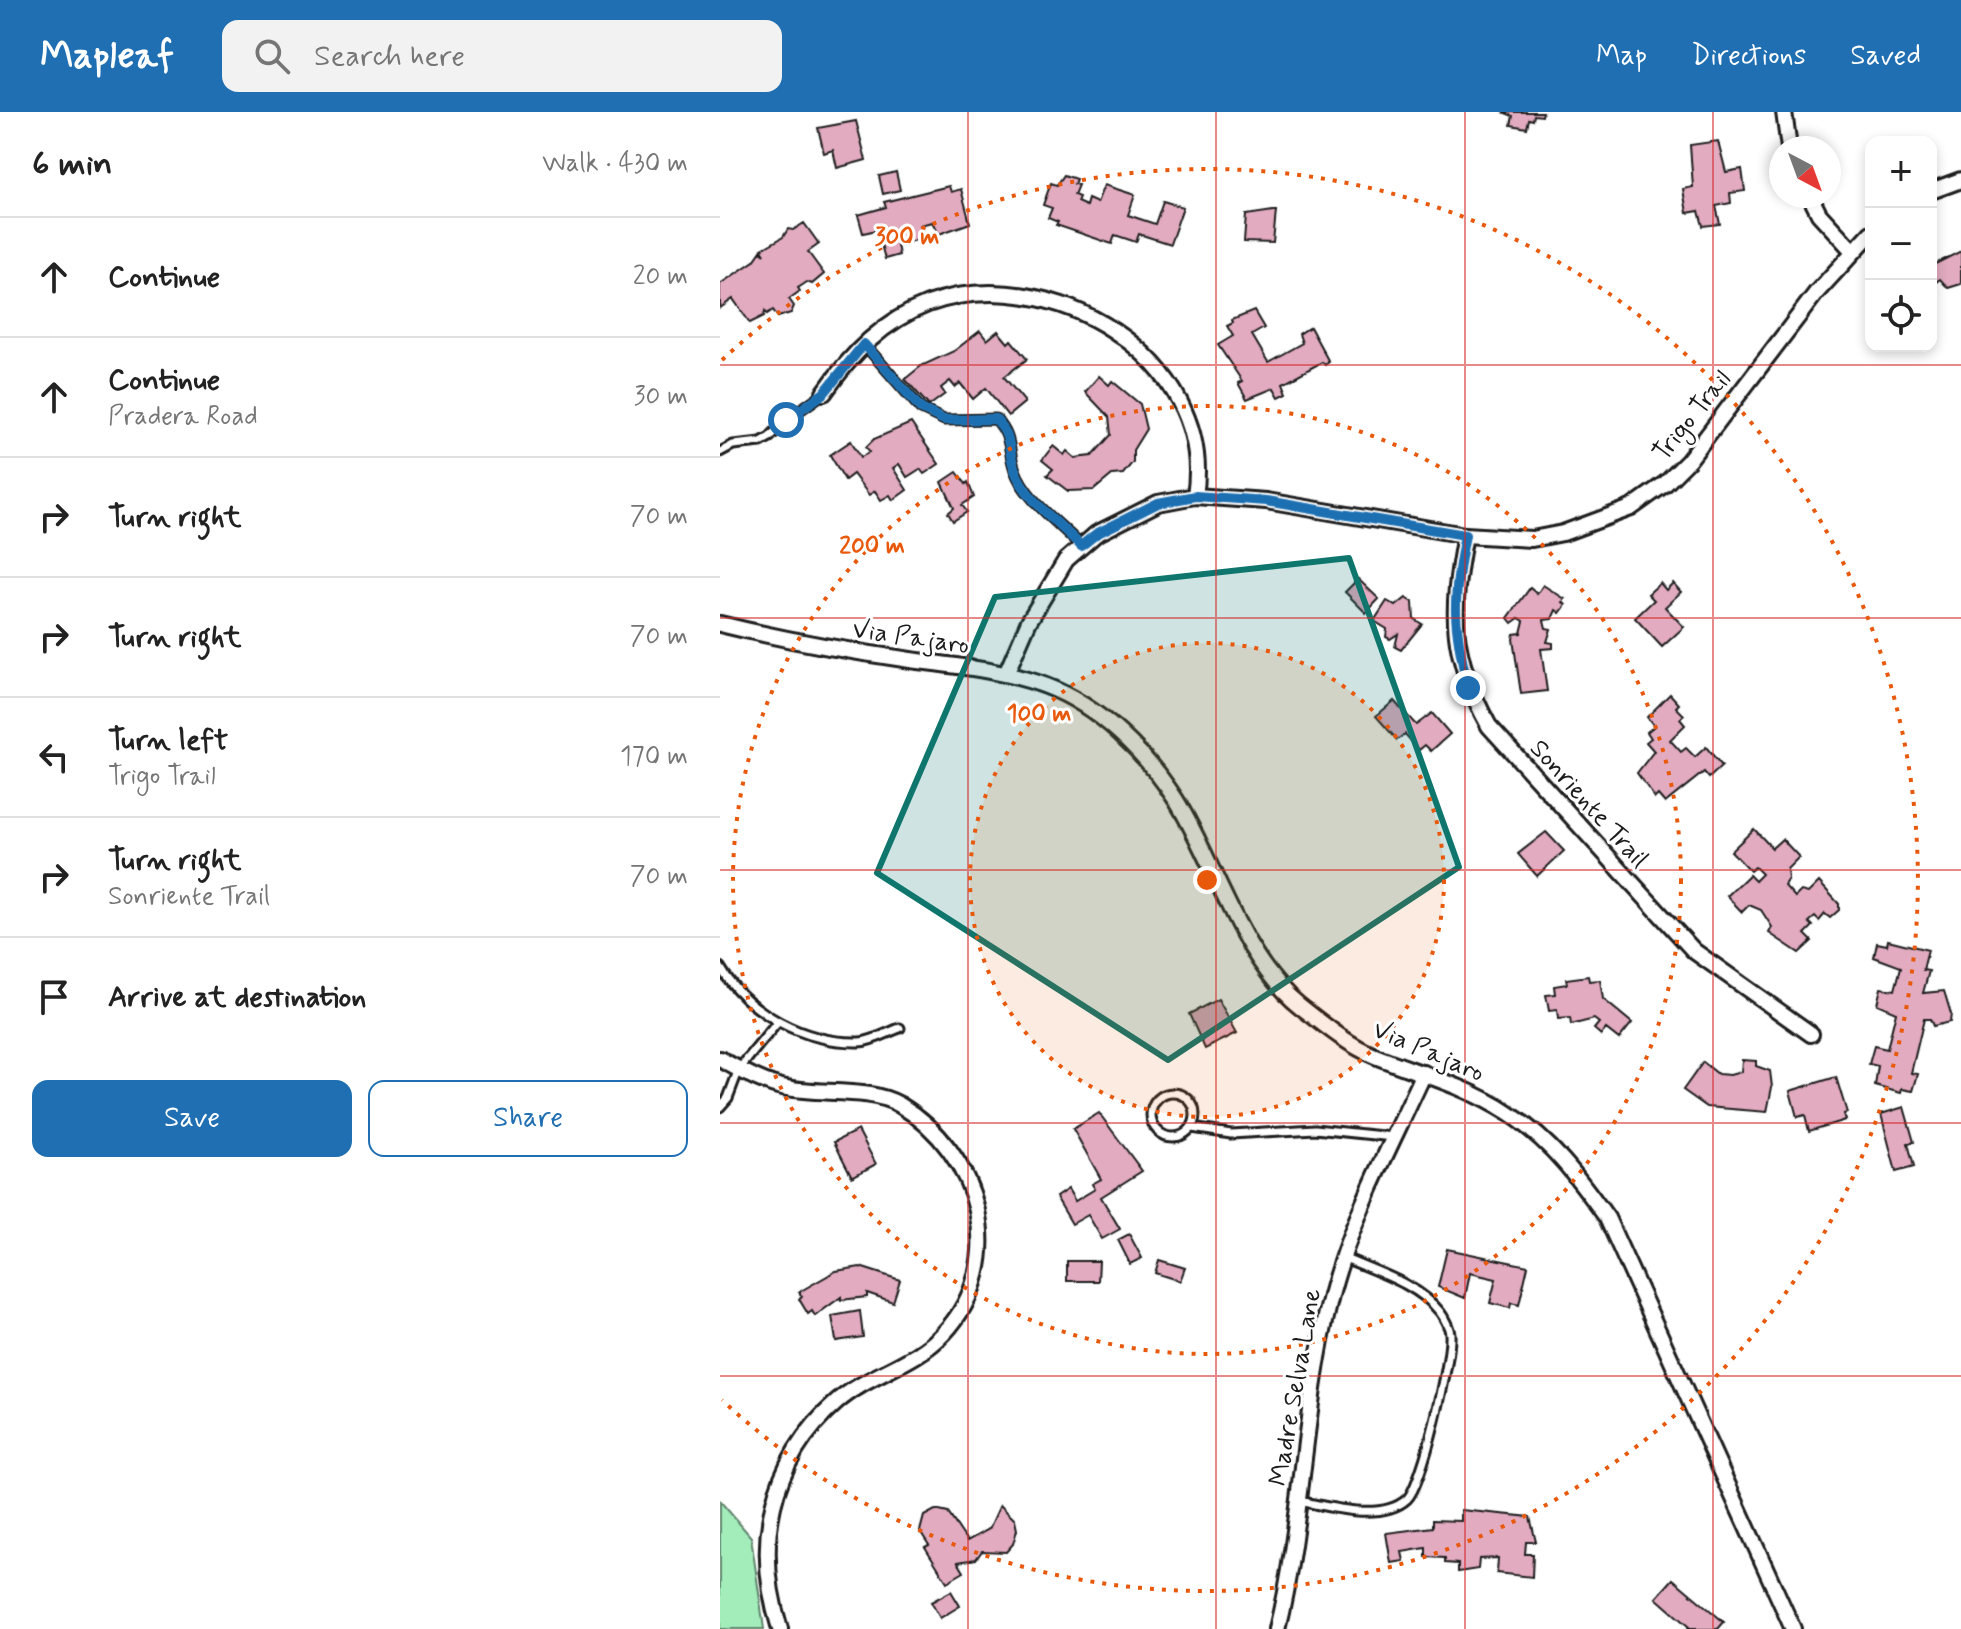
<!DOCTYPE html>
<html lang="en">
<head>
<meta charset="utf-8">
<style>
  :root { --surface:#fff; --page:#f2f2f2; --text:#222; --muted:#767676; --line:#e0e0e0; --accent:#1f6fb2 }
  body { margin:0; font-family:Mynerve,sans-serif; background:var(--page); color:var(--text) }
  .controls { position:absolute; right:24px; top:24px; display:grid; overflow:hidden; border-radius:16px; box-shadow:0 4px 12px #0003 }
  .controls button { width:72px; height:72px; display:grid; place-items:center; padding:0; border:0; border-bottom:2px solid var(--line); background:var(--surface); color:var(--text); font:40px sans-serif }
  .compass { position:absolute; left:1049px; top:24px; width:72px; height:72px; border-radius:50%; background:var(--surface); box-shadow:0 4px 12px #0003; rotate:139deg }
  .stop { position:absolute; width:24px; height:24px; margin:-18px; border:6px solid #1f6fb2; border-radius:50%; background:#fff }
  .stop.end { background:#1f6fb2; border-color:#fff; box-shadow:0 2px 8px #0008 }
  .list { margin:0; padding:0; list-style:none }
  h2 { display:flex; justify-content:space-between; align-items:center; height:104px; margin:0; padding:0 32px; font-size:34px }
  h2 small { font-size:26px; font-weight:400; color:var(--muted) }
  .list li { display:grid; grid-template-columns:52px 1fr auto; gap:24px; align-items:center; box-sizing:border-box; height:120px; padding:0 32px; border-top:2px solid var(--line) }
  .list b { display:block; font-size:30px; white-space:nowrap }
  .list p { margin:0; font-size:26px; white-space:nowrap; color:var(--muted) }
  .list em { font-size:26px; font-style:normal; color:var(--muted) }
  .actions { display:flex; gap:16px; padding:24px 32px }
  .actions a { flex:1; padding:18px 0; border:2px solid var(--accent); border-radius:16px; text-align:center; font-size:28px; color:var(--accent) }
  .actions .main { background:var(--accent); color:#fff }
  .icon { flex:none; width:44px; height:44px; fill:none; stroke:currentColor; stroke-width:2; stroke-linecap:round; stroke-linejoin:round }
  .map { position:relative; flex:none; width:1241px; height:1517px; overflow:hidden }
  header { display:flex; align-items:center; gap:48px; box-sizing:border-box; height:112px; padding:0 40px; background:var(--accent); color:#fff }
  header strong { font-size:38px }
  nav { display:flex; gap:44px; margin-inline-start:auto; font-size:28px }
  .search { width:560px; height:72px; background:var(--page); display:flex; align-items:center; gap:20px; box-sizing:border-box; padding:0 28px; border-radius:16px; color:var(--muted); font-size:30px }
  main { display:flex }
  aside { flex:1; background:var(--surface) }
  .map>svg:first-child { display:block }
  .green { fill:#a3edbb; stroke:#60846c; stroke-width:2 }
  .building { fill:#e2abbf; stroke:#1c1c1c; stroke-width:2 }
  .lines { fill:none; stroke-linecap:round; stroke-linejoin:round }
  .service-casing { stroke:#1c1c1c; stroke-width:13 }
  .minor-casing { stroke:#1c1c1c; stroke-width:20 }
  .service { stroke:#fff; stroke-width:7 }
  .minor { stroke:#fff; stroke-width:14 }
  .route { stroke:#1f6fb2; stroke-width:10 }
  .marked { fill:#0f766e; fill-opacity:0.2; stroke:#0f766e; stroke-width:6; stroke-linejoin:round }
  .grid { fill:none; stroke:#d62828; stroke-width:2; stroke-opacity:0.55 }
  .ring { fill:none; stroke:#e8590c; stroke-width:4; stroke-dasharray:4 8 }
  .labels { text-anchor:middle; stroke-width:6; stroke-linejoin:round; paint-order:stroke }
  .street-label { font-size:26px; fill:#1c1c1c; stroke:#fff }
  .centre { fill:#e8590c; stroke:#fff; stroke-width:4 }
  .ring-label { font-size:24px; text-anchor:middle; font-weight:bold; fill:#e8590c; stroke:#fff; stroke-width:6; stroke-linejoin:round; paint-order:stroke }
</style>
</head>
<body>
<header>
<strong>Mapleaf</strong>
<div class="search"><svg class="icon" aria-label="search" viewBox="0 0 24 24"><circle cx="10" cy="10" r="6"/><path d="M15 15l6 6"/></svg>Search here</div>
<nav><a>Map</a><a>Directions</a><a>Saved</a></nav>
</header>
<main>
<aside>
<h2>6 min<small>Walk · 430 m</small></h2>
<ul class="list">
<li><svg class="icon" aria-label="ahead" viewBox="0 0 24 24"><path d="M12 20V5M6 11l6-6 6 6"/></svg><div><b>Continue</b></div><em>20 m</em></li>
<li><svg class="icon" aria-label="ahead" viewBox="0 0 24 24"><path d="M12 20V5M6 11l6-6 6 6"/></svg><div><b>Continue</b><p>Pradera Road</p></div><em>30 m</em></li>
<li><svg class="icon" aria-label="right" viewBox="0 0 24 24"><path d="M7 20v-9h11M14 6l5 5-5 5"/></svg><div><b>Turn right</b></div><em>70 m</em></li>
<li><svg class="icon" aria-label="right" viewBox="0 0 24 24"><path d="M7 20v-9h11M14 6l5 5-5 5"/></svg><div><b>Turn right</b></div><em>70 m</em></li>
<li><svg class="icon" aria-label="left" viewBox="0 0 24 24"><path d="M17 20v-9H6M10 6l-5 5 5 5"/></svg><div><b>Turn left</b><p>Trigo Trail</p></div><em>170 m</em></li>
<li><svg class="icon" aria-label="right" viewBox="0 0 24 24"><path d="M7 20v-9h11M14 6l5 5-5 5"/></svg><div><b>Turn right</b><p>Sonriente Trail</p></div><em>70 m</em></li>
<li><svg class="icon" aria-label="arrive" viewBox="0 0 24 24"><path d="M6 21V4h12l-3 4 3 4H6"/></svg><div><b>Arrive at destination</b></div></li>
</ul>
<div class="actions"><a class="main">Save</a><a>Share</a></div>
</aside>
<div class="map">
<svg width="1241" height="1517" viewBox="0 0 1241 1517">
  <rect width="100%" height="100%" fill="#fff"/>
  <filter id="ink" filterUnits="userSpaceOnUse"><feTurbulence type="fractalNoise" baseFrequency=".0125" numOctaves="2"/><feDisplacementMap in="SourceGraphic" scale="16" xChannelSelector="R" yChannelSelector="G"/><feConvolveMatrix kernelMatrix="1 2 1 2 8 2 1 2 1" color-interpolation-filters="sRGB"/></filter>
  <g filter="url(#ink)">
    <!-- green -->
    <path class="green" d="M0 1389 31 1425 44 1517H0Z"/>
    <!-- building -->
    <g class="building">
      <path d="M783 0H823L822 4 814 3 813 8 809 7 807 16 791 13 793 4Z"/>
      <path d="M136 9 146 48 117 56 113 38 104 41 98 16Z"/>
      <path d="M998 29 1006 60 1022 57 1025 79 1010 81 1011 91 996 94 1000 112 983 114 979 99 967 101 963 77 973 75 970 33Z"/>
      <path d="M176 60 180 78 163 82 159 64Z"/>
      <path d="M344 63 356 67 354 72 358 73 354 83 359 85 357 90 366 94 368 87 377 91 384 73 415 83 408 103 435 112 443 89 463 95 450 132 419 122 416 130 395 123 392 132 336 113 338 110 328 106 332 96 323 93 331 71 337 73Z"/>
      <path d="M229 74 231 80 241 77 250 111 219 122 212 110 200 113 204 126 177 133 179 143 165 147 157 118 143 121 138 103 166 95 164 90Z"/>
      <path d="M553 99H556L553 131 524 130 526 103Z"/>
      <path d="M84 111 99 132 88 140 104 162 92 172 87 170 78 176 80 179 69 187 74 194 71 201 58 205 53 198 47 202 45 199 44 204 30 211 13 187 0 196V172L34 149 41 139 45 142 42 137 63 125 68 117 73 118Z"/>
      <path d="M1241 139V172L1228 176 1220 167 1216 170 1211 154Z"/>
      <path d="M534 199 544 216 532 223 548 250 582 231 579 222 590 215 609 250 605 253 602 250 563 271 567 281 559 285 554 276 527 287 518 271 522 269 498 233 513 224 507 214 513 211 512 208Z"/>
      <path d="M260 219 267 228 278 219 288 231 291 228 307 247 284 265 305 290 288 304 266 276 253 287 240 271 235 275 230 269 221 276 225 282 209 294 185 267 201 254 234 239Z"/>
      <path d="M379 264 389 273 392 269 420 292 426 317 413 338V350L403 362 392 363 374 378 348 379 327 363 333 357 322 348 333 334 344 343 347 339 355 346 372 344 391 323 389 305 365 280Z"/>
      <path d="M191 311 219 352 204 362 200 357 187 365 179 352 173 356 187 378 173 388 170 383 161 388 155 379 149 383 133 362 125 368 110 343 131 329 141 345 150 340 146 335 154 327Z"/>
      <path d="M237 360 246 372 248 370 254 385 242 393 247 400 233 409 228 401 234 396 222 370Z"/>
      <path d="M638 467 659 487 646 501 625 480Z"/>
      <path d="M940 471 946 478 953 471 961 480 945 495 964 515 942 535 915 506 934 488 928 482Z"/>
      <path d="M823 473 845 487 843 490 846 493 840 501 836 498 832 507 824 508 826 516 831 517 827 530 833 531V536L821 537 827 579 801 582 793 527 794 522 801 521 804 509 799 506 792 511 788 506 810 476 817 482Z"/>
      <path d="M686 486 693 490 694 507 702 512 681 538 675 535 678 522 670 527 666 525 667 517 654 509 667 489 676 494Z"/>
      <path d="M950 582 959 592 956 595 964 603 960 607 965 613 950 628 961 640 966 636 975 645 986 635 1002 654 989 666 984 660 945 691 938 683 935 686 917 661 934 639 926 630 931 626 927 620 934 614 927 605Z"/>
      <path d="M674 589 696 613 712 601 730 622 711 639 705 633 699 638 685 622 677 628 656 604Z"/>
      <path d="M1034 717 1052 736 1062 727 1079 745 1067 757 1068 767 1064 773 1075 785 1081 779 1088 781 1099 770 1119 792V798L1110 806 1105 802 1099 809 1095 805 1089 810 1093 814 1085 822 1092 829 1079 841 1049 821 1052 815 1041 798 1029 793 1022 800 1007 784 1029 763 1035 769 1042 762 1035 755 1030 759 1011 739Z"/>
      <path d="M826 720 844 739 817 764 798 742Z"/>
      <path d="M1168 828 1208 838 1203 858 1209 859 1203 881 1224 879 1231 902 1230 910 1213 914 1210 907H1204L1191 961 1198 962 1193 979 1182 977 1181 981 1155 974 1158 954 1149 952 1154 934 1167 937 1176 900 1157 892 1161 876 1175 878 1181 855 1154 845 1157 831 1167 833Z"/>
      <path d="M868 864 869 869 880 868 883 887 912 911 899 927 886 917 881 923 874 917 879 911 874 907 851 913 850 906 838 907 837 898 829 899 826 883 835 882 834 874 847 872 846 867Z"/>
      <path d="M498 887 517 921 485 937 469 902Z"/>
      <path d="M1022 948 1036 949V954L1050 959 1052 975 1047 1000 987 995 963 978 983 950 998 962 1010 963 1021 960Z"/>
      <path d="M1116 965 1127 1001 1123 1002 1125 1008 1089 1019 1085 1003 1077 1005 1070 979Z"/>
      <path d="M1184 995 1194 1030 1188 1031 1194 1055 1176 1060 1161 1002Z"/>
      <path d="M379 1001 422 1059 381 1085 400 1117 382 1127 368 1103 352 1112 336 1085 348 1077 355 1089 375 1077 372 1072 381 1067 353 1017Z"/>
      <path d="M138 1018 156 1052 132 1065 114 1030Z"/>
      <path d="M409 1122 422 1146 410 1152 398 1128Z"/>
      <path d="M727 1137 808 1154 799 1193 791 1191 790 1196 770 1191 776 1167 750 1161 745 1186 718 1175Z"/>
      <path d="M439 1148 465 1156 460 1169 435 1161Z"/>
      <path d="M347 1149H379L378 1169H347Z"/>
      <path d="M140 1155 180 1168 173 1190 147 1181V1185L121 1188V1185L95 1204 92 1199 88 1202 79 1187 82 1185 79 1180 116 1159Z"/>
      <path d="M140 1199 143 1225 116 1229 112 1204Z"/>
      <path d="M280 1393 295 1408 297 1418 293 1432 286 1440 262 1439 256 1447 238 1450 244 1460 227 1470 205 1435 209 1433 200 1419 204 1404 215 1398 228 1401 247 1429 269 1417Z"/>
      <path d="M741 1398 810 1405 816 1430H806L805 1442H813L812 1465 777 1461 778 1446 759 1447 758 1457 738 1460V1452L725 1451V1446L706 1445V1436L682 1440 684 1449 671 1451 666 1421 713 1415V1408L741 1409Z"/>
      <path d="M953 1467 1004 1510 998 1517H968L969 1515 936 1486Z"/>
      <path d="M231 1479 240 1494 220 1506 211 1490Z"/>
    </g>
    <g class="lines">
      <!-- service casing -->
      <g class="service-casing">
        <g id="service">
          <path d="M144 232 201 297 224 308 276 307C293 327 287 335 295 358 305 387 340 412 361 434"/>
          <path d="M0 340 13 333 41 330 50 325 66 308 104 281"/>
          <path d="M0 855C28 901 84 931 139 930 152 930 168 920 180 916"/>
          <circle cx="453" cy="1003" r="22"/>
          <path d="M0 995 8 986 19 957 57 911"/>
          <path d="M472 1016 511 1022 595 1017 673 1025"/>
          <path d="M580 1389C609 1395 662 1410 687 1387 703 1372 732 1245 730 1222 730 1217 724 1205 720 1200 698 1172 657 1160 625 1146"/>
        </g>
      </g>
      <!-- minor casing -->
      <g class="minor-casing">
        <g id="minor">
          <path d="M1064 0 1069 36"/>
          <path d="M1211 79 1241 68"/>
          <path d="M1090 84 1099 102 1132 138"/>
          <path d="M104 281C131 242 163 209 208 192 329 147 497 246 475 384"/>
          <path d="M745 423C730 501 730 543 769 614L974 839 1091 922"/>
          <path d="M0 512C61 527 121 538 184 547 231 554 281 557 326 574 379 594 426 641 456 688 496 752 520 846 580 894 603 912 628 933 655 944 700 962 747 974 788 1001 830 1028 858 1065 887 1106L1073 1517"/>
          <path d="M286 562 309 509 346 448 376 422 438 391 475 384 546 389 745 423 812 427 843 421 911 396 946 371 968 349 1096 181 1151 121"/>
          <path d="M0 947C20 958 44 972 67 976 102 983 149 975 180 993 259 1040 291 1149 224 1221 194 1253 149 1262 117 1290 48 1350 34 1434 60 1517"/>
          <path d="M557 1517C583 1411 583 1299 609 1192 627 1114 671 1034 704 961"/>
        </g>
      </g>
      <!-- service -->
      <use href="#service" class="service"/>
      <!-- minor -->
      <use href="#minor" class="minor"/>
    </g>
  </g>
  <g class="lines" filter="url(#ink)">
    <!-- route -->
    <path class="route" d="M66 308 104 281 144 232 201 297 224 308 276 307C293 327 287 336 295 358 305 387 340 412 361 434L376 422 438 391 475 384 546 389 745 423C732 489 733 511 748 576"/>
  </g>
  <!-- marked area -->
  <path class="marked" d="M629 446 739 755 448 948 157 761 275 485Z"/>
  <!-- grid -->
  <path class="grid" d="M248 0V1517M496 0V1517M745 0V1517M993 0V1517M0 253H1241M0 506H1241M0 758H1241M0 1011H1241M0 1264H1241"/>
  <!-- distance rings -->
  <circle cx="487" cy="768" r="237" fill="#e8590c" fill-opacity=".12"/>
  <g class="ring">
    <circle cx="487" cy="768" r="237"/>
    <circle cx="487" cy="768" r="474"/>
    <path d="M2 248A711 711 0 1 1 2 1288"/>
  </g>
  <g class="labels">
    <!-- street labels -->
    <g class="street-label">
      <text transform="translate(971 303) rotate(-51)" y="9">Trigo Trail</text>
      <text transform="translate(191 524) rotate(8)" y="9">Via Pajaro</text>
      <text transform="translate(870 691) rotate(48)" y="9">Sonriente Trail</text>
      <text transform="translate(709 938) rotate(23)" y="9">Via Pajaro</text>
      <text transform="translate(574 1275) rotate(-80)" y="9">Madre Selva Lane</text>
    </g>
  </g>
  <circle cx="487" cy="768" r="12" class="centre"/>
  <g class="ring-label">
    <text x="187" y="132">300 m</text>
    <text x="152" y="441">200 m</text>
    <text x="319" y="609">100 m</text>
  </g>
</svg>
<div class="controls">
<button>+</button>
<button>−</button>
<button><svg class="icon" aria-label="locate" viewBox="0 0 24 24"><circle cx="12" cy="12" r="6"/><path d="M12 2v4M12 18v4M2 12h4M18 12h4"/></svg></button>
</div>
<svg class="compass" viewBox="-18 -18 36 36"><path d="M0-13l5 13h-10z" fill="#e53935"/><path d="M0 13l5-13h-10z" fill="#767676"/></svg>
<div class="stop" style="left:66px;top:308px"></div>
<div class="stop end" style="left:748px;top:576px"></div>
</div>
</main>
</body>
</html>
